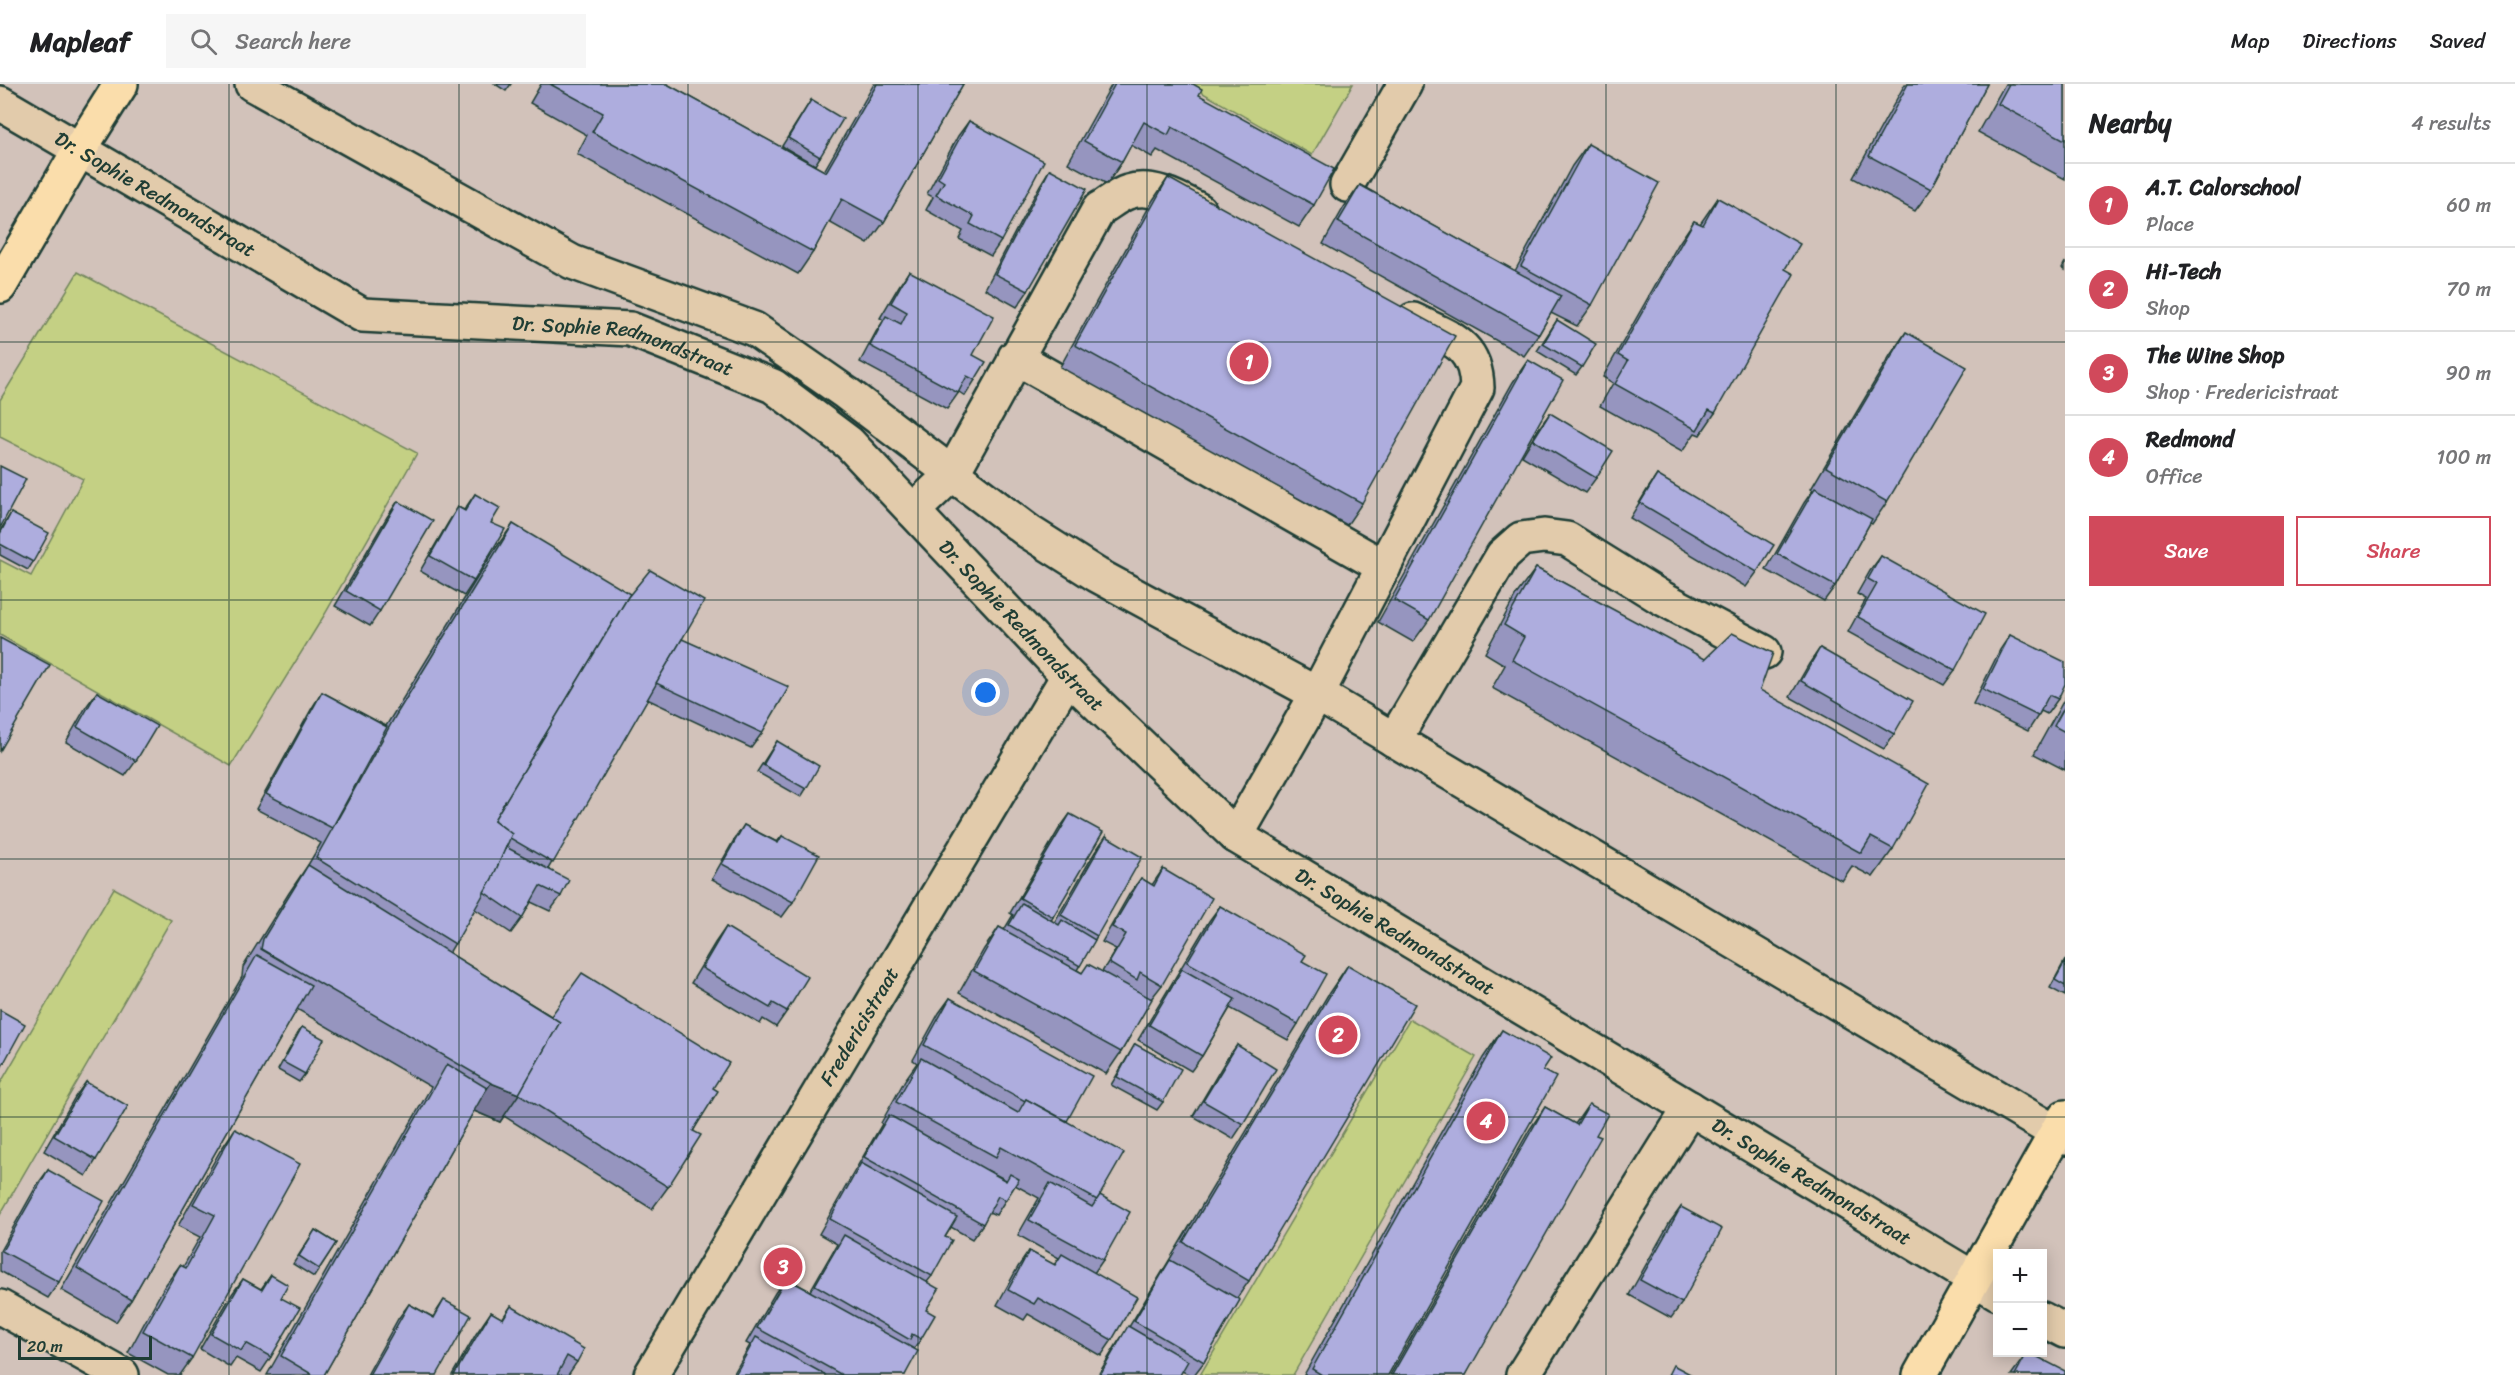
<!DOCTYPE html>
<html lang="en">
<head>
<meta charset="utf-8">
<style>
  :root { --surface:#fff; --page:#f6f6f6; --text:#202124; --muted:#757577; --line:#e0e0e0; --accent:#d1495b }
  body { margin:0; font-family:Sriracha,sans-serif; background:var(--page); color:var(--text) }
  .controls { position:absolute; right:18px; bottom:18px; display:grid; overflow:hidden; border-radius:0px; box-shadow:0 3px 15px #0003 }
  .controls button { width:54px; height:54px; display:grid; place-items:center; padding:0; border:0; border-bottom:2px solid var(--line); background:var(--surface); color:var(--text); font:30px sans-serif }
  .scale { position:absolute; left:18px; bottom:15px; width:134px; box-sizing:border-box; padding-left:6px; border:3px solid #1f3d34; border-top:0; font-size:16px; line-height:21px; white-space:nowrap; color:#1f3d34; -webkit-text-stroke:4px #e2cbab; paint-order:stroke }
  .you { position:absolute; left:986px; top:609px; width:21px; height:21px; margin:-15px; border:4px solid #fff; border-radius:50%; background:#1a73e8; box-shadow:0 0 0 9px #1a73e833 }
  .badge { display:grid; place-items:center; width:39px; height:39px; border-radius:50%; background:var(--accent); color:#fff; font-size:20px; font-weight:700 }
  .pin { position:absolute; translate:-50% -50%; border:3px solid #fff; box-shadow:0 2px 6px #0006 }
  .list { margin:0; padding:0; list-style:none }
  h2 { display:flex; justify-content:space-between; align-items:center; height:78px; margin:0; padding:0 24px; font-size:26px }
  h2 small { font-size:20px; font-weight:400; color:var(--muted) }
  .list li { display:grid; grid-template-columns:39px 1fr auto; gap:18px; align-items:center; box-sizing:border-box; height:84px; padding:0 24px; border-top:2px solid var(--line) }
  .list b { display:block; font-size:22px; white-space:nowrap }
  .list p { margin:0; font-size:20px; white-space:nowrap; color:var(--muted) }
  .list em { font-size:20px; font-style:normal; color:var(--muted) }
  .actions { display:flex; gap:12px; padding:18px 24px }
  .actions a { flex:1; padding:14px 0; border:2px solid var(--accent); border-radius:0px; text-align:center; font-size:21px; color:var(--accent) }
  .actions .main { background:var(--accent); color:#fff }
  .icon { flex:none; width:33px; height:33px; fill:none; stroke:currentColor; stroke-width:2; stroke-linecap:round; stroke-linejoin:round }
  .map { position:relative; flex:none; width:2065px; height:1291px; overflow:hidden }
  header { display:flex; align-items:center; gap:36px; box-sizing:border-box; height:84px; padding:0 30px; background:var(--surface); border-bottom:2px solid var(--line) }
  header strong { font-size:28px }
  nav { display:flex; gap:33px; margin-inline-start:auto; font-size:21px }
  .search { width:420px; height:54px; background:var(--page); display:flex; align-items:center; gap:15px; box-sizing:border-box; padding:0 21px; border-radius:0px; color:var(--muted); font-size:22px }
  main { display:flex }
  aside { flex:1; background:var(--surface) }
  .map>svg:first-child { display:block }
  .green { fill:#c4d084; stroke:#72865c; stroke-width:1.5 }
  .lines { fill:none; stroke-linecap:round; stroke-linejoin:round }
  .minor-casing { stroke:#1f3d34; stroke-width:38 }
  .major-casing { stroke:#1f3d34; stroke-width:38 }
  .minor { stroke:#e2cbab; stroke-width:33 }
  .major { stroke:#faddab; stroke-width:33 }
  .wall { fill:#9695bf; stroke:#1f3d34; stroke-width:1.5; fill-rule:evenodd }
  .shaded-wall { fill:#7a799b; stroke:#1f3d34; stroke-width:1.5 }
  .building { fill:#aeadde; stroke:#1f3d34; stroke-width:1.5 }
  .grid { fill:none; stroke:#1f3d34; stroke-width:1.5; stroke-opacity:0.55 }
  .labels { text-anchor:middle; stroke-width:4.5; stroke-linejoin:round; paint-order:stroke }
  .street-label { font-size:20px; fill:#1f3d34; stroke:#e2cbab }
</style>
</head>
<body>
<header>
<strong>Mapleaf</strong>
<div class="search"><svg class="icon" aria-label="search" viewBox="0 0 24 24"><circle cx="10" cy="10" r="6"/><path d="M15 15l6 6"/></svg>Search here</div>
<nav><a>Map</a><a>Directions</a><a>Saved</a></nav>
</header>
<main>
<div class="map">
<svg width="2065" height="1291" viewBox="0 0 2065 1291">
  <rect width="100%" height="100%" fill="#d2c2ba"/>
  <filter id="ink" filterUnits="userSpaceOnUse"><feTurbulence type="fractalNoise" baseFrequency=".0167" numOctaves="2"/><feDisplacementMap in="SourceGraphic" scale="12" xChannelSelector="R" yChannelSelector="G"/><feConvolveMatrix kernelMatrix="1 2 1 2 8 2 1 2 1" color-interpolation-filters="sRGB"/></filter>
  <g filter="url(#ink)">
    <!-- green -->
    <g class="green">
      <path d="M1187 0H1353L1312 71Z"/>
      <path d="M78 188 417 369 325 530 231 682 0 551V476L31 492 83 395 0 353V316Z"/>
      <path d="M114 804 171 836 0 1131V1000Z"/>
      <path d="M1410 935 1476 973 1293 1291H1200Z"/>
    </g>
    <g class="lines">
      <!-- minor casing -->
      <g class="minor-casing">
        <g id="minor">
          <path d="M252 0 572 178 754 245 846 309 1029 448 1097 491 1317 610 2065 1054"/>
          <path id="s1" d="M0 19 362 231 630 245 773 302 849 359 1068 592 1236 752 1998 1209"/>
          <path d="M1347 101 1405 0"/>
          <path d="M1015 273 1384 483"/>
          <path d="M913 427 952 390 1099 125C1108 120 1118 111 1128 108 1152 100 1178 115 1199 126"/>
          <path d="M1394 656 1503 471 1521 455 1544 452 1567 455 1660 513 1764 568"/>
          <path d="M1236 752 1317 610 1477 304C1476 259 1449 254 1413 236"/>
          <path d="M0 1223 122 1291"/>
          <path d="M2042 1235 2065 1247"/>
          <path id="s2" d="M651 1291 1068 592"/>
          <path d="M1523 1291 1690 1024"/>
        </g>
      </g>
      <!-- major casing -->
      <g class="major-casing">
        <g id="major">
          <path d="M0 202 80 65 121 0"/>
          <path d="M1920 1291 2065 1033"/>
        </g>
      </g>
      <!-- minor -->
      <use href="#minor" class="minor"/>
      <!-- major -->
      <use href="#major" class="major"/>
    </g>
    <!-- wall -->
    <g class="wall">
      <path d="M495 0H511L506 7Z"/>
      <path d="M541 0H667L824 87 874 0H963L884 138 868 160 829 138 813 168 798 190 577 70 587 51 530 19Z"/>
      <path d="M1112 0H1193L1199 11 1314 121 1299 143 1157 66 1152 73 1131 61 1122 78 1107 100 1068 79Z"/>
      <path d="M1905 0H1987L1931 105 1915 127 1853 94Z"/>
      <path d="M2005 0H2065V95L1978 48Z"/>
      <path d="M811 16 820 73 815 81 782 62Z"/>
      <path d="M969 37 1001 157 991 172 959 155 963 147 926 126 933 113 927 110 958 52Z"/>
      <path d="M1588 60 1592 221 1577 242 1551 229 1539 250 1524 272 1323 160 1344 123 1360 101 1515 187 1572 82Z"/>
      <path d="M1050 85 1028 207 1017 223 985 205 1040 101Z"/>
      <path d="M1168 94 1362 419 1347 441 1060 283 1153 116Z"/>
      <path d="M1718 114 1785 185 1715 329 1700 351 1695 349 1682 368 1600 322 1613 299 1603 293 1679 159 1694 137 1700 140Z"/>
      <path d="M2065 178V186L2062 184Z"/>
      <path d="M909 187 973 271 975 296 965 312 959 308 947 325 860 278 876 248 884 236 880 234 899 202Z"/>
      <path d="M1557 236 1582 283 1576 291 1537 267Z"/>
      <path d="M1906 248 1887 418 1872 440 1870 439 1835 502 1824 517 1766 486 1804 419 1813 406 1811 405 1891 270Z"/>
      <path d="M1528 276 1429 536 1413 558 1378 538 1513 298Z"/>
      <path d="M1550 329 1596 394 1585 409 1522 372 1539 344Z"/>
      <path d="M1657 391 1757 488 1746 503 1630 434 1647 406Z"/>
      <path d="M475 410 491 439 474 497 464 512 420 487 448 439 458 423 464 426Z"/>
      <path d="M398 417 380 527 370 542 335 522 387 433Z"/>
      <path d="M11 429 33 478 28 486 0 471V447Z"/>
      <path d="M513 440 682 555 762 649 751 664 647 615 548 785 561 812 550 827 531 818 522 834 511 849 475 825 449 869 551 932 713 1004 668 1103 652 1125 504 1032 500 1038 474 1027 324 1291H267L431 1003 297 925 131 1216 116 1238 61 1206 242 893 243 883 289 809 308 781 321 759 256 725 312 624 322 608 386 642 493 468Z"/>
      <path d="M1881 472 1955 586 1944 601 1848 548 1866 515 1857 510 1870 487Z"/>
      <path d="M1536 484 1760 606 1893 765 1873 793 1852 782 1842 797 1492 604 1505 581 1485 569 1516 511Z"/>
      <path d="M2010 551 2058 615 2047 630 2041 627 2028 647 1973 620 2000 566Z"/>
      <path d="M1820 564 1894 650 1884 665 1790 613 1809 580Z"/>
      <path d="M97 608 136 677 125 692 66 658 86 623Z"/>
      <path d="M2065 614V686L2034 670Z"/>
      <path d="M777 657 806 705 801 713 757 688Z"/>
      <path d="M1070 730 1053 833 1051 837 1054 839 1095 768 1106 752 1097 852 1077 886 1082 889 1102 888 1116 865 1102 858 1130 809 1141 794 1152 801 1163 785 1162 901 1151 915 1121 968 1106 990 959 909 984 865 999 843 1004 846 1013 831 1010 829 1059 745Z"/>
      <path d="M744 741 777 758 782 752 793 818 782 833 712 795 734 756Z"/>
      <path d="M1220 822 1302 877 1298 940 1288 956 1230 924 1202 972 1191 987 1138 956 1209 837Z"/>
      <path d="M726 843 787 927 776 943 763 935 760 940 691 899 715 859Z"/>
      <path d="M2065 876V912L2050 904Z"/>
      <path d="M1348 881 1249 1197 1237 1214 1204 1278 1194 1291H1190L1182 1287 1180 1291H1098L1118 1258 1129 1243 1164 1185 1329 909Z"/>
      <path d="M950 914 1067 1037 1100 1111 1103 1176 1094 1189 1112 1256 1101 1272 1028 1230 1024 1236 997 1221 1018 1183 1029 1167 1054 1181 1059 1174 1018 1151 1039 1114 1015 1101 996 1131 989 1128 983 1140 972 1155 951 1143 945 1153 932 1192 927 1198 926 1226 921 1255 914 1265 905 1291H733L750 1261 746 1259 775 1209 786 1194 810 1207 837 1160 819 1150 854 1088 882 1040 881 1039 905 996 917 979 913 976 939 929ZM987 1086 1006 1096 1005 1097Z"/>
      <path d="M302 943 305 990 299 998 278 986 297 951Z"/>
      <path d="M1502 946 1543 986 1388 1291H1304L1483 974Z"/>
      <path d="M1135 960 1163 1018 1157 1026 1111 1001Z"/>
      <path d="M1237 961 1243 1040 1233 1055 1193 1032 1226 976Z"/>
      <path d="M86 998 96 1076 86 1092 44 1067 75 1013Z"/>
      <path d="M1589 1020 1466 1291H1390L1530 1045 1545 1023 1575 1040Z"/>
      <path d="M235 1045 192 1274 180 1291H168L128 1269 164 1203 180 1181 183 1183 200 1153 178 1142 220 1067Z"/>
      <path d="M48 1086 59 1198 48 1214 0 1187V1167L37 1101Z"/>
      <path d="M1681 1123 1682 1219 1671 1234 1629 1211 1670 1138Z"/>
      <path d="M315 1146 336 1159 314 1193 293 1180Z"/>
      <path d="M271 1191 281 1214 271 1273 261 1288 236 1274 230 1283 200 1265 232 1210 243 1195 261 1205Z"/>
      <path d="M444 1216 437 1291H367L398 1235 409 1220 433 1233Z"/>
      <path d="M511 1222 577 1278 568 1291H452L476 1250 491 1228 502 1235Z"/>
      <path d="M2027 1269 2065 1291H2011Z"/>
    </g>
    <!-- shaded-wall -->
    <path class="shaded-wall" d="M491 999 519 1010 500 1038 472 1026Z"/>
    <!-- building -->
    <g class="building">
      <path d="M550 0H667L826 88 877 0H963L884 138 842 115 813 168 592 48 603 29Z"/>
      <path d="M1115 0H1193L1202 5 1199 11 1334 85 1314 121 1172 43 1168 51 1144 38 1122 78 1084 57Z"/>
      <path d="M1908 0H1987L1931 105 1869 72Z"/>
      <path d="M2009 0H2065V56L1998 20Z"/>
      <path d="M811 16 843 35 820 73 788 54Z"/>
      <path d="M969 37 1044 77 1001 157 970 140 974 132 936 111 944 98 938 94Z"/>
      <path d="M1588 60 1659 99 1592 221 1521 182Z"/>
      <path d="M1050 85 1087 105 1028 207 995 190Z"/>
      <path d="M1168 94 1455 252 1362 419 1075 261Z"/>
      <path d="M1360 101 1561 212 1539 250 1338 138Z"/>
      <path d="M1718 114 1800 160 1785 185 1794 190 1715 329 1709 326 1697 346 1615 300 1628 277 1618 271 1694 137 1703 141Z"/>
      <path d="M909 187 994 232 973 271 986 278 975 296 967 292 958 309 870 262 886 232 901 240 907 228 891 219Z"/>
      <path d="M1557 236 1596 260 1582 283 1543 260Z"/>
      <path d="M1906 248 1967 283 1887 418 1826 383Z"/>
      <path d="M1528 276 1563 296 1429 536 1394 516Z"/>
      <path d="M1550 329 1613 367 1596 394 1533 356Z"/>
      <path d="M0 382 26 395 0 444Z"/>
      <path d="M1657 391 1774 461 1757 488 1640 419Z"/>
      <path d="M1815 404 1872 435 1835 502 1777 470Z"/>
      <path d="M475 410 500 424 491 439 505 445 474 497 430 472 458 423 465 427Z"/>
      <path d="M398 417 433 437 380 527 346 507Z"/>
      <path d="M11 429 49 449 33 478 0 460V450Z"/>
      <path d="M513 440 630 510 494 736 512 750 492 795 455 860 316 774 396 631Z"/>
      <path d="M1881 472 1985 530 1955 586 1858 533 1877 500 1868 495Z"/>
      <path d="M1536 484 1705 575 1732 549 1773 569 1760 606 1929 700 1893 765 1871 753 1861 769 1512 576 1524 553 1504 541Z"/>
      <path d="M650 486 704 517 553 779 510 754 512 750 494 736 628 513Z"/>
      <path d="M2010 551 2065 578V600L2058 615 2049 611 2038 632 1983 605Z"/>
      <path d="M0 554 50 581 0 667Z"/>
      <path d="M682 555 789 603 762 649 656 599Z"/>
      <path d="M1820 564 1913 617 1894 650 1801 597Z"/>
      <path d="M97 608 157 642 136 677 77 643Z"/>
      <path d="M322 608 387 643 332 744 266 710Z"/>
      <path d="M2065 622V648L2054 642Z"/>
      <path d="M777 657 819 682 806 705 763 681Z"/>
      <path d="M1070 730 1103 748 1053 833 1020 814Z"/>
      <path d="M744 741 778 759 782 752 819 771 793 818 722 780Z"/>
      <path d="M1106 752 1142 773 1097 852 1061 831Z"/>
      <path d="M506 763 569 796 561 812 540 802 522 834 484 808 492 795Z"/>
      <path d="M308 781 560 938 519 1010 491 999 261 865 263 855Z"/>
      <path d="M1163 785 1212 814 1162 901 1140 888 1137 896 1109 879 1126 850 1112 843 1141 794 1154 802Z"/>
      <path d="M1022 819 1059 841 1062 836 1095 856 1080 882 1009 841Z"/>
      <path d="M1220 822 1306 871 1302 877 1326 890 1298 940 1187 878Z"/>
      <path d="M726 843 808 893 787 927 773 919 770 924 702 884Z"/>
      <path d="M999 843 1082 889 1088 880 1152 915 1121 968 974 887Z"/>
      <path d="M257 871 311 901 131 1216 77 1184Z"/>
      <path d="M2065 878V902L2055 896Z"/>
      <path d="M1348 881 1415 920 1249 1197 1183 1158Z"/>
      <path d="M1182 885 1235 915 1202 972 1149 941Z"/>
      <path d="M582 889 729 979 713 1004 718 1007 693 1047 701 1051 668 1103 519 1010 560 938 551 932Z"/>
      <path d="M950 914 1092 992 1067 1037 1026 1015 1025 1017 924 961Z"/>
      <path d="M0 926 25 940 0 986Z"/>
      <path d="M302 943 324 955 305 990 283 978Z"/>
      <path d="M1502 946 1551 974 1543 986 1556 993 1388 1291H1322L1312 1285Z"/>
      <path d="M1135 960 1181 985 1163 1018 1117 993Z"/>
      <path d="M1237 961 1276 985 1243 1040 1203 1017Z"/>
      <path d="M921 974 1018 1029 1026 1015 1124 1069 1097 1116 1001 1063 996 1073 896 1018Z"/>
      <path d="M447 980 487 1004 324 1291H313L281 1272Z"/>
      <path d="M86 998 128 1022 96 1076 54 1052Z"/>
      <path d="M1589 1020 1608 1030 1596 1051 1601 1053 1466 1291H1392L1545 1023 1577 1041Z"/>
      <path d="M889 1031 1006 1097 1010 1090 1019 1095 1006 1116 998 1112 983 1140 864 1073Z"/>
      <path d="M235 1045 300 1080 192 1274 143 1247 180 1181 186 1184 215 1131 193 1120Z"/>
      <path d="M861 1079 957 1133 945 1153 952 1156 932 1192 830 1135Z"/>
      <path d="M48 1086 104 1117 59 1198 2 1167Z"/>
      <path d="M1050 1099 1092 1123 1100 1111 1130 1128 1103 1176 1029 1136Z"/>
      <path d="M1681 1123 1722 1145 1682 1219 1640 1196Z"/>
      <path d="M315 1146 336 1159 319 1185 299 1172Z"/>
      <path d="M844 1151 939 1205 926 1226 935 1231 921 1255 912 1250 910 1256 815 1201Z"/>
      <path d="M1029 1167 1055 1181 1062 1170 1137 1213 1112 1256 1038 1214 1034 1220 1008 1206Z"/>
      <path d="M1170 1176 1240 1216 1204 1278 1134 1237Z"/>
      <path d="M271 1191 288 1201 281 1214 300 1224 271 1273 246 1259 241 1267 211 1250 243 1195 262 1206Z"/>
      <path d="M786 1194 918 1267 905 1291H842L757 1244Z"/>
      <path d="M444 1216 471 1231 437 1291H369L409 1220 434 1234Z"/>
      <path d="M511 1222 584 1265 577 1278 567 1272 557 1291H454L491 1228 503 1235Z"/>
      <path d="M1128 1242 1188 1277 1180 1291H1100Z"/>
      <path d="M756 1253 826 1291H735Z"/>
      <path d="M2027 1269H2030L2065 1287V1291H2015Z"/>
      <path d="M1673 1281 1692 1291H1668Z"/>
    </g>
  </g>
  <!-- grid -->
  <path class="grid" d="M229 0V1291M459 0V1291M688 0V1291M918 0V1291M1147 0V1291M1377 0V1291M1606 0V1291M1836 0V1291M0 258H2065M0 516H2065M0 775H2065M0 1033H2065"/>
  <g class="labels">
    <!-- street labels -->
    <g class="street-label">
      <text dy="7" stroke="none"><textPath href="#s1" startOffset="180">Dr. Sophie Redmondstraat</textPath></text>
      <text dy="7" stroke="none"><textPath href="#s1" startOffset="684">Dr. Sophie Redmondstraat</textPath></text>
      <text dy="7" stroke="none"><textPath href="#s1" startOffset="1188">Dr. Sophie Redmondstraat</textPath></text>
      <text dy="7" stroke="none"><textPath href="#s1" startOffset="1674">Dr. Sophie Redmondstraat</textPath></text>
      <text dy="7" stroke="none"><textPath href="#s2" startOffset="406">Fredericistraat</textPath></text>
      <text dy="7" stroke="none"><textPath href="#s1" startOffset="2160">Dr. Sophie Redmondstraat</textPath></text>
    </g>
  </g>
</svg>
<div class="controls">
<button>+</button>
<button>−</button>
</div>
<div class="scale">20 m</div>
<div class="you"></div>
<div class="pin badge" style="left:1249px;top:278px">1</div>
<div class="pin badge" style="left:1338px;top:951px">2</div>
<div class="pin badge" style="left:783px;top:1183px">3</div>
<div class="pin badge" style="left:1486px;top:1037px">4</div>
</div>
<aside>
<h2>Nearby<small>4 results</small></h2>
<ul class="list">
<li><span class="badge">1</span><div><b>A.T. Calorschool</b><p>Place</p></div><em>60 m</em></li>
<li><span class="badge">2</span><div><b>Hi-Tech</b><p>Shop</p></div><em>70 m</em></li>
<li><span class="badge">3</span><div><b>The Wine Shop</b><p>Shop · Fredericistraat</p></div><em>90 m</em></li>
<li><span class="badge">4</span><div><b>Redmond</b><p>Office</p></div><em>100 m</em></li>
</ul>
<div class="actions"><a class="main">Save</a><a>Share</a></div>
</aside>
</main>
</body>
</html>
